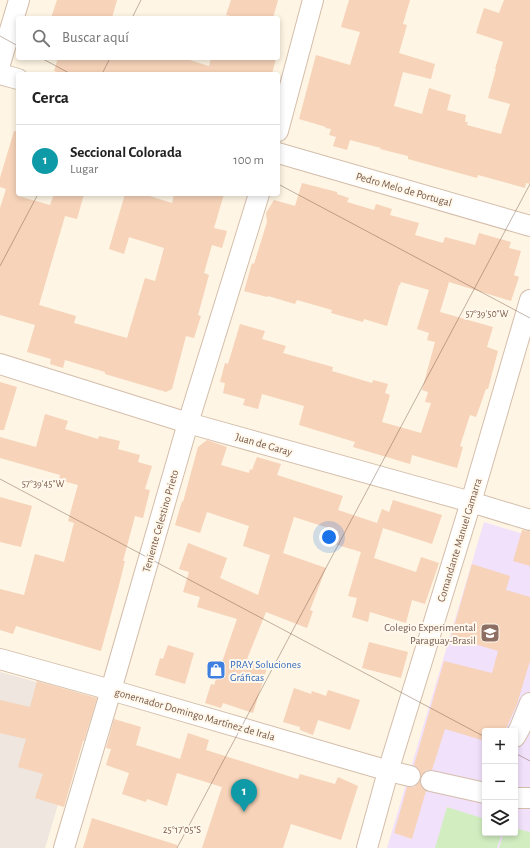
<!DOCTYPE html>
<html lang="es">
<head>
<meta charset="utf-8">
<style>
  :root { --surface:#fff; --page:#f6f6f6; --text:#222; --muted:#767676; --line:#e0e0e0; --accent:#db2777 }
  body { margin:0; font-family:"Alegreya Sans",sans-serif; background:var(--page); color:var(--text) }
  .controls { position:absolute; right:12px; bottom:12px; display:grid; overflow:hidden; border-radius:4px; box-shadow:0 2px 6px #0003 }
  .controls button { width:36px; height:36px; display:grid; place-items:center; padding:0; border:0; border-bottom:1px solid var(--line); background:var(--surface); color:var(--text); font:20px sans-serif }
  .you { position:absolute; left:329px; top:537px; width:14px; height:14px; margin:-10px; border:3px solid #fff; border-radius:50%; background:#1a73e8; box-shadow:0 0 0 6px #1a73e833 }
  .badge { display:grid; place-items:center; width:26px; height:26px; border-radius:50%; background:var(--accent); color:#fff; font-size:13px; font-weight:700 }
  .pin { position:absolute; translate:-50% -33px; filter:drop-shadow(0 1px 2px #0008) }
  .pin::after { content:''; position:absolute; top:21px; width:14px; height:12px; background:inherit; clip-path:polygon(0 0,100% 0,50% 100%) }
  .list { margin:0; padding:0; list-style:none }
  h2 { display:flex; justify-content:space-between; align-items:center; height:52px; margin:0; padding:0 16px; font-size:17px }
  h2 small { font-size:13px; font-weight:400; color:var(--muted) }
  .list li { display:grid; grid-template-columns:26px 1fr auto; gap:12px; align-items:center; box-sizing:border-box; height:72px; padding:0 16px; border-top:1px solid var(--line) }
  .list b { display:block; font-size:15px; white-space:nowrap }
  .list p { margin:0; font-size:13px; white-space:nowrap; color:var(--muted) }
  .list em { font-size:13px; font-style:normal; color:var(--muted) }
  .icon { flex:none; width:22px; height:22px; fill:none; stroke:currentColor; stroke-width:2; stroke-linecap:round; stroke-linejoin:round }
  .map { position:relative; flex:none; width:530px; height:848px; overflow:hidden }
  .search { position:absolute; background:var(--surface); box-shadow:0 2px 6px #0003; left:16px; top:16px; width:264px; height:44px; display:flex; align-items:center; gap:10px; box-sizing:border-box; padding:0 14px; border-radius:4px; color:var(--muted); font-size:15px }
  .panel { position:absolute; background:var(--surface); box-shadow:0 2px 6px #0003; left:16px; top:72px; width:264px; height:124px; border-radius:4px }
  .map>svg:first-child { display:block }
  .industrial { fill:#eee6df }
  .education { fill:#f2e1fb; fill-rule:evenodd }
  .grass { fill:#d2eec1 }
  .building { fill:#f6d3b9 }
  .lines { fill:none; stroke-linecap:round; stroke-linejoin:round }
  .minor-casing { stroke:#d4beab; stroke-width:22 }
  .minor { stroke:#fff; stroke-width:20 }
  .ticks { fill:none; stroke:#7a5a47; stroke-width:1; stroke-opacity:0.45 }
  .labels { text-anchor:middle; stroke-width:4; stroke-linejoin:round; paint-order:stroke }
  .street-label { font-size:11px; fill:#7a5a47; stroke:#fff8ec }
  .education-label { font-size:11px; fill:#785e54; stroke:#fff8ec; text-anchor:end }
  .shop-label { font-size:11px; fill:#366cbe; stroke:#fff8ec; text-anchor:start }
  .ticks-label { font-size:10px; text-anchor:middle; fill:#7a5a47; stroke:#fff8ec; stroke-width:4; stroke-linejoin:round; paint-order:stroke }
</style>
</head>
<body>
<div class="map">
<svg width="530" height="848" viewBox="0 0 530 848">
  <rect width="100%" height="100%" fill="#fef5e4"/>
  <!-- industrial -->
  <path class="industrial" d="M0 672 90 697 45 848H0Z"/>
  <!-- education -->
  <path class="education" d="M484 522 530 536V848H387ZM485 731H515V833H485Z"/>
  <!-- grass -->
  <g class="grass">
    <path d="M447 807 485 819V833H502L497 848H435Z"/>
    <path d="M515 828 530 832V848H499L504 833H515Z"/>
  </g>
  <!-- building -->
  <g class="building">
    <path d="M57 0H117L112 18H51Z"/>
    <path d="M231 0H278L273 18H238L226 15Z"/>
    <path d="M349 0H410L403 24 407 25 399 53 435 64 431 79 403 72 394 106 422 114 429 88 451 95 447 110 466 115 465 122H468L467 125 501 134 510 104 488 98 496 69H495L503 42 476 33 484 8 499 13 504 0H530V184L526 183 525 188 478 175 477 178 408 159V156L380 149 381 148 350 140 347 150 333 146 336 137 329 135 331 129 325 128 326 127 299 119 316 55 350 65 360 32 341 27Z"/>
    <path d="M58 58H183L209 66 211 58H276L272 74H64L54 71Z"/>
    <path d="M14 131H18V196L50 205 54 194H84L77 219 65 216 39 305 76 316 74 323 127 338 145 278 155 281 164 248 129 237 124 254 109 249 125 194H143L172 203 174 194H224L214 228 227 231 222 248 212 245 204 273 209 275 198 315 201 316 194 338 186 336 172 389 166 392 105 374V372L65 360 63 368 50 364 51 359 27 352 35 325 0 315V208L6 189 0 187V178Z"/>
    <path d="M302 183 337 192V194L349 198 347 202 374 210 376 204 392 209 390 215 419 223 415 235 443 243 445 237 475 245 479 233 511 242 509 248 521 251 514 275 519 277 511 301 449 282 440 312 493 327 487 347 498 351 488 389H486L476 417 470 415 460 446 463 447 457 468 412 455 410 464 353 447 355 442 299 425 304 406 262 394 258 409 243 405 245 399 223 393 225 383 220 382 225 363 228 364 240 324 265 331 262 339 286 346 283 353 333 367 332 371 372 383 373 380 388 384 385 393 390 395 382 422 421 433 431 403 425 402 428 392 422 390 435 342 427 340 429 333 417 329 429 290 401 282 400 285H399L387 326 364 319 363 322 331 313 332 310 297 300 295 304 268 296 267 297 244 291 252 263 254 264 267 222 266 213 274 200 295 206Z"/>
    <path d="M0 382 17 387 4 430H0Z"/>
    <path d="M45 414 68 421 65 429 98 439 99 436 120 441 118 449 140 455 138 462 152 466 145 489 150 490 143 518 135 516 123 561H125L119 585 101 651 16 626 13 634 0 630V589L24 595 35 554 64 562 74 523 68 521 78 485 59 480 60 475 0 458V437L36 447Z"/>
    <path d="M207 440 227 447 221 465 249 473 250 469 252 470 257 457 281 464 277 475 343 496 338 510 377 523 382 509 389 512 393 500 442 515 432 544 383 528 374 558 416 572 421 557 439 563 425 604 412 600 406 623 370 612 368 622 352 617 357 598 348 596 361 552 334 544 338 531 294 517 283 553 326 568 310 610 313 611 307 628 266 612 247 659 268 665 253 713 223 703 221 708 205 703 211 684 214 685 237 619 197 607 200 597 183 592 189 572 179 569 188 543 227 558 220 578 258 595 270 555 243 546 249 526 207 512 200 533 175 525 182 501 183 502 198 447Z"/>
    <path d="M0 497 32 506 21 547 0 542Z"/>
    <path d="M522 530 530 531V566L513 561Z"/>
    <path d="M472 564 510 576 506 590 530 597V661L517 704 505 731H485V741L445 729 432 770H427L421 776 418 768 414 765 444 661 492 673 498 651 451 637Z"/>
    <path d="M369 642 408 652 401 678 362 668Z"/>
    <path d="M168 645 194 653 185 684 155 675 160 658 163 659Z"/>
    <path d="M37 681 97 698 84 741H83L64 807 35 798 43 774 18 767 26 739 0 733V700L30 707Z"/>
    <path d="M294 688 311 694 312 691 326 696 328 690 360 700 350 730 318 720 313 735 300 730V727L283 722Z"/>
    <path d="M114 719 141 727 136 745 180 759 188 733 209 740 206 750 298 779 300 774 335 784 338 777 358 786 341 840 291 824 283 848H202L222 787 177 773 167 806 147 799 146 802 122 794 129 773 106 765 111 749 106 748Z"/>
    <path d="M420 781 423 789 426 791 412 839 394 833 407 787H414Z"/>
    <path d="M92 818 177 845V848H83Z"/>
  </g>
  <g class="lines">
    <!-- minor casing -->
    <g class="minor-casing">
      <g id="minor">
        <path d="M0 64 19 0"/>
        <path d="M0 74 18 79"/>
        <path d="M278 131 313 0"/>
        <path d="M278 153 530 226"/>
        <path d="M0 364 188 423 471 502 530 520"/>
        <path d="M0 659 111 690 389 771 410 776"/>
        <path d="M515 737 520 728 530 703"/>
        <path d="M431 781 485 793"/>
        <path d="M515 798H530"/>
        <path d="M64 848 111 690 188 423 259 194"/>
        <path d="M367 848 389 768 471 502 530 300"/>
      </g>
    </g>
    <!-- minor -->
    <use href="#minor" class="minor"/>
  </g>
  <!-- ticks -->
  <path class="ticks" d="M132 18 141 0M0 36 18 46M41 58 71 74M102 74 110 58M278 184 530 318M0 266 38 194M0 479 485 737M515 753 530 761M177 848 530 184"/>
  <!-- icons -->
  <defs>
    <g id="university-square" transform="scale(1)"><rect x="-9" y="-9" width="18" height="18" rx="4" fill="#8d6e63" stroke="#fff8ec"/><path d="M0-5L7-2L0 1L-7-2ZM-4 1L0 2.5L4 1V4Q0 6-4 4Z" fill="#fff"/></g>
    <g id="shop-square" transform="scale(1)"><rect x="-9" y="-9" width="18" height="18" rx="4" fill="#3f7fe0" stroke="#fff8ec"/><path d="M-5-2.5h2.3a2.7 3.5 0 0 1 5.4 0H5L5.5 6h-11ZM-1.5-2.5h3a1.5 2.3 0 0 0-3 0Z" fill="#fff"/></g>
  </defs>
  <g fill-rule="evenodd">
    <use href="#university-square" x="490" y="633"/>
    <use href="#shop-square" x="216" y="670"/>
  </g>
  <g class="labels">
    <!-- street labels -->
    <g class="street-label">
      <text transform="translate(404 189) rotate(16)" y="4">Pedro Melo de Portugal</text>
      <text transform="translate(264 444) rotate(16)" y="4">Juan de Garay</text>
      <text transform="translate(160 521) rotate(-74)" y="4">Teniente Celestino Prieto</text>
      <text transform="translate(459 540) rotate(-73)" y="4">Comandante Manuel Gamarra</text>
      <text transform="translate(195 714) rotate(16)" y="4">gonernador Domingo Martínez de Irala</text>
    </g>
    <!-- education labels -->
    <g class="education-label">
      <text x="476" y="631">Colegio Experimental<tspan x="476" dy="13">Paraguay-Brasil</tspan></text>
    </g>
    <!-- shop labels -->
    <g class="shop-label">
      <text x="230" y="668">PRAY Soluciones<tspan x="230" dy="13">Gráficas</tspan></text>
    </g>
  </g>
  <g class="ticks-label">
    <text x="487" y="317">57°39'50"W</text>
    <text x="43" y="487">57°39'45"W</text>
    <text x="182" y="833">25°17'05"S</text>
  </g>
</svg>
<div class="controls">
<button>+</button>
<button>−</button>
<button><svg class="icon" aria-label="layers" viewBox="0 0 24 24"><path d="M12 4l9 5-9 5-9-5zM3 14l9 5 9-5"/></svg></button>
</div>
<div class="you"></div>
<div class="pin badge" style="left:244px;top:812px;background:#0f9aa8">1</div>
<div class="search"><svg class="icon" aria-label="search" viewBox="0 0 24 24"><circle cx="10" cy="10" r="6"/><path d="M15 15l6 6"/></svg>Buscar aquí</div>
<section class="panel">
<h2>Cerca<small></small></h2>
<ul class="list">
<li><span class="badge" style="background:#0f9aa8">1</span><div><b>Seccional Colorada</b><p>Lugar</p></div><em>100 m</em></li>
</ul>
</section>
</div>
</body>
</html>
